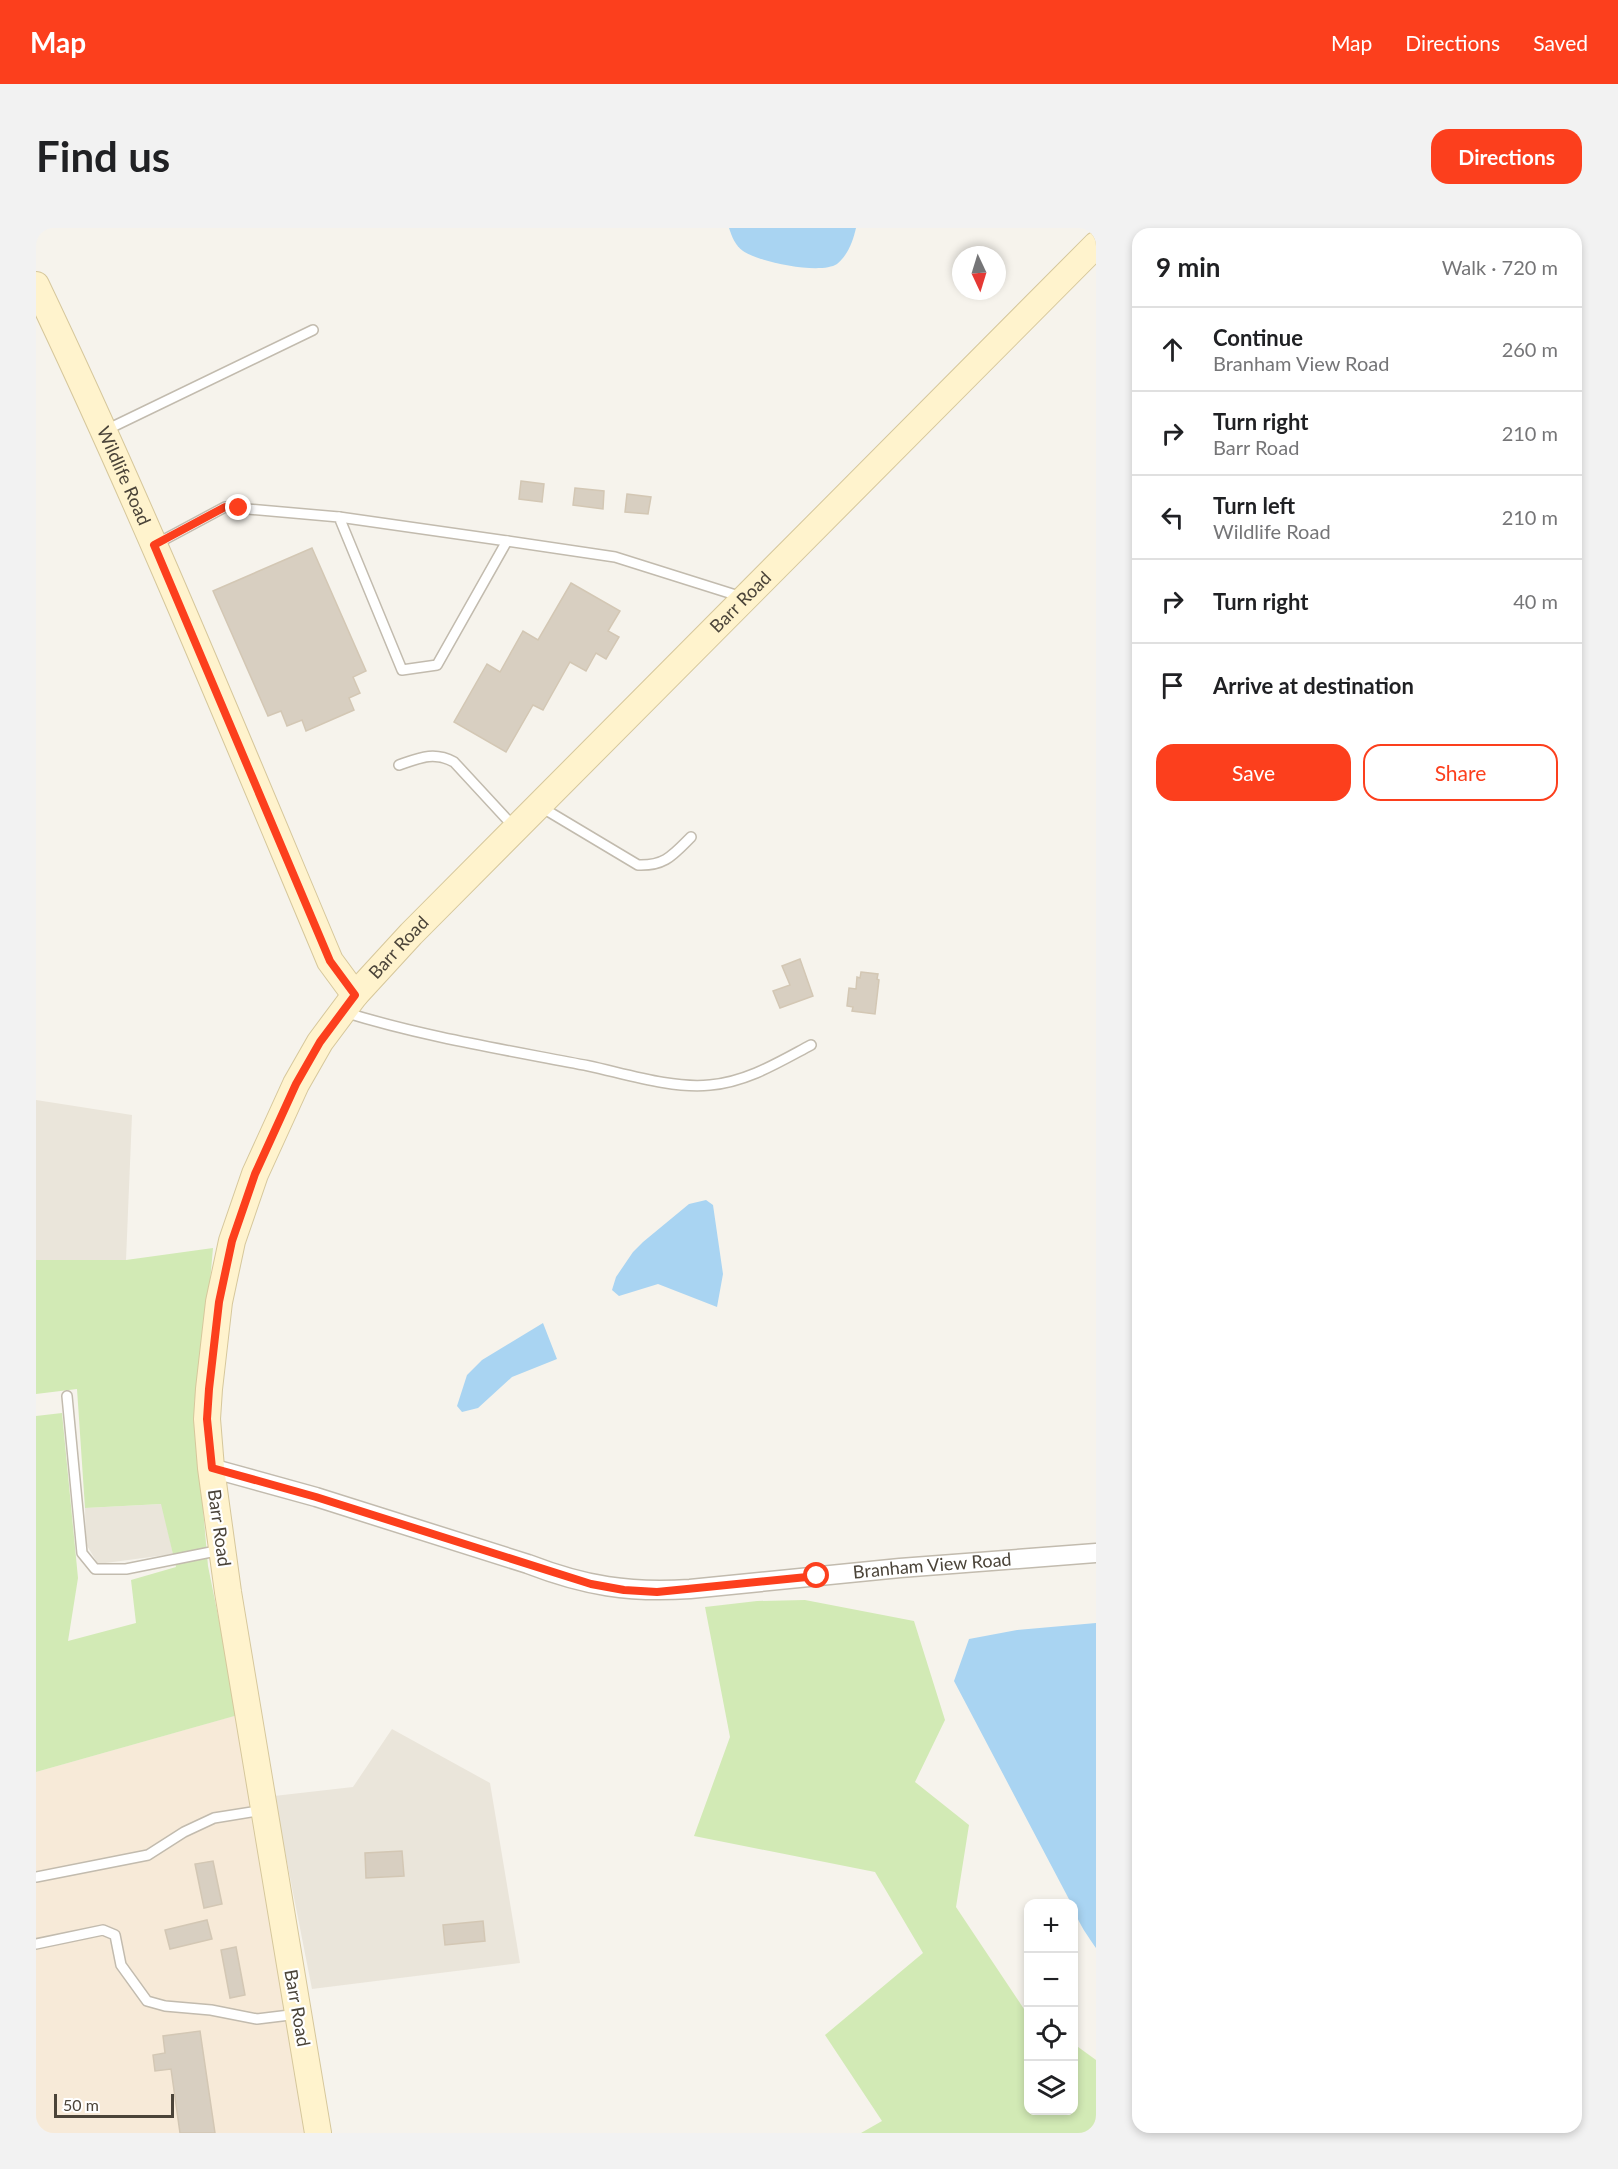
<!DOCTYPE html>
<html lang="en">
<head>
<meta charset="utf-8">
<style>
  :root { --surface:#fff; --page:#f2f2f2; --text:#202124; --muted:#757577; --line:#e0e0e0; --accent:#fc3f1d }
  body { margin:0; font-family:Lato,sans-serif; background:var(--page); color:var(--text) }
  .controls { position:absolute; right:18px; bottom:18px; display:grid; overflow:hidden; border-radius:12px; box-shadow:0 3px 9px #0003 }
  .controls button { width:54px; height:54px; display:grid; place-items:center; padding:0; border:0; border-bottom:2px solid var(--line); background:var(--surface); color:var(--text); font:30px sans-serif }
  .compass { position:absolute; left:916px; top:18px; width:54px; height:54px; border-radius:50%; background:var(--surface); box-shadow:0 3px 9px #0003; rotate:176deg }
  .scale { position:absolute; left:18px; bottom:15px; width:120px; box-sizing:border-box; padding-left:6px; border:3px solid #4b4439; border-top:0; font-size:16px; line-height:21px; white-space:nowrap; color:#4b4439; -webkit-text-stroke:4px #fff; paint-order:stroke }
  .stop { position:absolute; width:18px; height:18px; margin:-14px; border:4px solid #fc3f1d; border-radius:50%; background:#fff }
  .stop.end { background:#fc3f1d; border-color:#fff; box-shadow:0 2px 6px #0008 }
  .list { margin:0; padding:0; list-style:none }
  h2 { display:flex; justify-content:space-between; align-items:center; height:78px; margin:0; padding:0 24px; font-size:26px }
  h2 small { font-size:20px; font-weight:400; color:var(--muted) }
  .list li { display:grid; grid-template-columns:39px 1fr auto; gap:18px; align-items:center; box-sizing:border-box; height:84px; padding:0 24px; border-top:2px solid var(--line) }
  .list b { display:block; font-size:22px; white-space:nowrap }
  .list p { margin:0; font-size:20px; white-space:nowrap; color:var(--muted) }
  .list em { font-size:20px; font-style:normal; color:var(--muted) }
  .actions { display:flex; gap:12px; padding:18px 24px }
  .actions a { flex:1; padding:14px 0; border:2px solid var(--accent); border-radius:18px; text-align:center; font-size:21px; color:var(--accent) }
  .actions .main { background:var(--accent); color:#fff }
  .icon { flex:none; width:33px; height:33px; fill:none; stroke:currentColor; stroke-width:2; stroke-linecap:round; stroke-linejoin:round }
  .map { position:relative; flex:none; width:1060px; height:1905px; overflow:hidden; border-radius:18px }
  header { display:flex; align-items:center; gap:36px; box-sizing:border-box; height:84px; padding:0 30px; background:var(--accent); color:#fff }
  header strong { font-size:28px }
  nav { display:flex; gap:33px; margin-inline-start:auto; font-size:21px }
  .intro { display:flex; align-items:center; justify-content:space-between; box-sizing:border-box; height:144px; padding:0 36px }
  h1 { margin:0; font-size:42px }
  .button { padding:15px 27px; border-radius:18px; background:var(--accent); color:#fff; font-size:21px; font-weight:700 }
  main { display:flex; gap:36px; padding:0 36px }
  aside { flex:1; background:var(--surface); border-radius:18px; box-shadow:0 3px 9px #0003 }
  .map>svg:first-child { display:block }
  .residential { fill:#eae5da }
  .commercial { fill:#f7ead8 }
  .green { fill:#d2eab5 }
  .water { fill:#a9d4f2 }
  .building { fill:#d8cfc1; stroke:#d3c7b4; stroke-width:1.5 }
  .lines { fill:none; stroke-linecap:round; stroke-linejoin:round }
  .lane-casing { stroke:#c2bbae; stroke-width:12 }
  .street-casing { stroke:#c2bbae; stroke-width:21 }
  .secondary-casing { stroke:#d6c79b; stroke-width:28 }
  .lane { stroke:#fff; stroke-width:9 }
  .street { stroke:#fff; stroke-width:18 }
  .secondary { stroke:#fff3cd; stroke-width:26 }
  .route { stroke:#fc3f1d; stroke-width:8 }
  .labels { text-anchor:middle; stroke-width:4.5; stroke-linejoin:round; paint-order:stroke }
  .street-label { font-size:18px; fill:#4b4439; stroke:#fff }
</style>
</head>
<body>
<header>
<strong>Map</strong>
<nav><a>Map</a><a>Directions</a><a>Saved</a></nav>
</header>
<div class="intro"><h1>Find us</h1><a class="button">Directions</a></div>
<main>
<div class="map">
<svg width="1060" height="1905" viewBox="0 0 1060 1905">
  <rect width="100%" height="100%" fill="#f6f3ec"/>
  <!-- residential -->
  <g class="residential">
    <path d="M0 872 96 887 90 1032H0Z"/>
    <path d="M126 1276 137 1326 62 1336 50 1316 49 1280Z"/>
    <path d="M356 1501 454 1555 484 1735 276 1761 238 1568 317 1559Z"/>
  </g>
  <!-- commercial -->
  <path class="commercial" d="M212 1484 282 1905H0V1544Z"/>
  <!-- green -->
  <g class="green">
    <path d="M177 1020 172 1077 158 1177 172 1338 202 1487 0 1544V1188L26 1185 42 1350 32 1413 100 1395 95 1352 140 1339 125 1276 49 1280 41 1161 0 1166V1032H90Z"/>
    <path d="M769 1372 878 1393 909 1492 879 1554 933 1597 920 1679 988 1781 992 1784 993 1882H1038V1816L1060 1832V1905H825L846 1893 789 1807 887 1725 839 1644 658 1608 694 1509 669 1379 721 1373Z"/>
  </g>
  <!-- water -->
  <g class="water">
    <path d="M693 0H820C817 13 812 27 801 36 784 47 723 34 707 23 699 17 696 9 693 0Z"/>
    <path d="M670 972 677 977 687 1046 681 1079 622 1056 583 1068 576 1062 580 1049 597 1024 607 1014 653 976Z"/>
    <path d="M507 1095 521 1131 476 1149 442 1180 426 1184 421 1178 431 1147 446 1132Z"/>
    <path d="M1060 1395V1720C1052 1708 1038 1690 1038 1676L1035 1675 918 1453 933 1411 981 1402Z"/>
  </g>
  <!-- building -->
  <g class="building">
    <path d="M485 253 508 256 506 274 483 271Z"/>
    <path d="M539 260 568 263 567 281 537 277Z"/>
    <path d="M591 266 615 269 612 286 589 284Z"/>
    <path d="M276 320 330 443 317 449 324 465 313 470 318 482 270 503 266 492 251 498 245 483 232 488 177 363Z"/>
    <path d="M535 355 584 383 572 403 583 409 570 431 560 425 550 443 534 434 507 482 497 477 470 524 418 494 451 436 464 444 487 403 502 412Z"/>
    <path d="M764 731 777 768 744 780 737 763 754 757 746 738Z"/>
    <path d="M825 744 842 746 841 751 843 752 839 786 816 783 817 779 811 778 813 760 820 761 821 749 824 750Z"/>
    <path d="M366 1623 368 1648 330 1650 329 1625Z"/>
    <path d="M177 1633 186 1676 168 1680 159 1636Z"/>
    <path d="M171 1692 176 1711 134 1721 129 1702Z"/>
    <path d="M447 1693 449 1713 409 1717 407 1697Z"/>
    <path d="M200 1719 209 1767 194 1770 185 1722Z"/>
    <path d="M164 1803 179 1905H144L135 1841 119 1843 117 1827 129 1825 127 1808Z"/>
  </g>
  <g class="lines">
    <!-- lane casing -->
    <g class="lane-casing">
      <g id="lane">
        <path d="M70 202 277 102"/>
        <path d="M303 289 471 313"/>
        <path d="M120 316 189 279 303 289 366 442 401 437 471 313 579 329 706 369"/>
        <path d="M363 537C383 530 398 523 418 534L478 599"/>
        <path d="M505 579 602 637C629 638 637 627 655 609"/>
        <path d="M308 784C388 809 471 822 553 838 590 846 637 861 674 857 711 854 743 834 775 817"/>
        <path d="M31 1168 46 1325 59 1341H90L185 1322"/>
        <path d="M0 1649 112 1627 148 1604 178 1590 228 1582"/>
        <path d="M0 1716 67 1702 79 1707 85 1737 111 1773 129 1778 175 1782 221 1791 262 1786"/>
      </g>
    </g>
    <!-- street casing -->
    <g class="street-casing">
      <g id="street">
        <path id="s1" d="M175 1240 280 1269 492 1336C549 1358 593 1365 654 1361L864 1340 1060 1325"/>
      </g>
    </g>
    <!-- secondary casing -->
    <g class="secondary-casing">
      <g id="secondary">
        <path id="s2" d="M0 57C106 279 199 507 294 733L319 767"/>
        <path id="s3" d="M282 1905 192 1364 175 1240 171 1191 173 1161 183 1074 196 1013 219 946 260 856 284 814 319 767 375 706 1060 17"/>
      </g>
    </g>
    <!-- lane -->
    <use href="#lane" class="lane"/>
    <!-- street -->
    <use href="#street" class="street"/>
    <!-- secondary -->
    <use href="#secondary" class="secondary"/>
  </g>
  <g class="lines">
    <!-- route -->
    <path class="route" d="M203 280 189 279 118 317 294 733 319 767 284 814 260 856 219 946 196 1013 183 1074 173 1161 171 1191 176 1240 280 1269 555 1356 588 1362 621 1364 781 1348"/>
  </g>
  <g class="labels">
    <!-- street labels -->
    <g class="street-label">
      <text dy="6" stroke="none"><textPath href="#s2" startOffset="210">Wildlife Road</textPath></text>
      <text dy="6" stroke="none"><textPath href="#s3" startOffset="1730">Barr Road</textPath></text>
      <text dy="6" stroke="none"><textPath href="#s3" startOffset="1244">Barr Road</textPath></text>
      <text transform="translate(183 1300) rotate(82)" y="6">Barr Road</text>
      <text dy="6" stroke="none"><textPath href="#s1" startOffset="740">Branham View Road</textPath></text>
      <text transform="translate(261 1780) rotate(80)" y="6">Barr Road</text>
    </g>
  </g>
</svg>
<div class="controls">
<button>+</button>
<button>−</button>
<button><svg class="icon" aria-label="locate" viewBox="0 0 24 24"><circle cx="12" cy="12" r="6"/><path d="M12 2v4M12 18v4M2 12h4M18 12h4"/></svg></button>
<button><svg class="icon" aria-label="layers" viewBox="0 0 24 24"><path d="M12 4l9 5-9 5-9-5zM3 14l9 5 9-5"/></svg></button>
</div>
<svg class="compass" viewBox="-18 -18 36 36"><path d="M0-13l5 13h-10z" fill="#e53935"/><path d="M0 13l5-13h-10z" fill="#757577"/></svg>
<div class="scale">50 m</div>
<div class="stop" style="left:781px;top:1348px"></div>
<div class="stop end" style="left:203px;top:280px"></div>
</div>
<aside>
<h2>9 min<small>Walk · 720 m</small></h2>
<ul class="list">
<li><svg class="icon" aria-label="ahead" viewBox="0 0 24 24"><path d="M12 20V5M6 11l6-6 6 6"/></svg><div><b>Continue</b><p>Branham View Road</p></div><em>260 m</em></li>
<li><svg class="icon" aria-label="right" viewBox="0 0 24 24"><path d="M7 20v-9h11M14 6l5 5-5 5"/></svg><div><b>Turn right</b><p>Barr Road</p></div><em>210 m</em></li>
<li><svg class="icon" aria-label="left" viewBox="0 0 24 24"><path d="M17 20v-9H6M10 6l-5 5 5 5"/></svg><div><b>Turn left</b><p>Wildlife Road</p></div><em>210 m</em></li>
<li><svg class="icon" aria-label="right" viewBox="0 0 24 24"><path d="M7 20v-9h11M14 6l5 5-5 5"/></svg><div><b>Turn right</b></div><em>40 m</em></li>
<li><svg class="icon" aria-label="arrive" viewBox="0 0 24 24"><path d="M6 21V4h12l-3 4 3 4H6"/></svg><div><b>Arrive at destination</b></div></li>
</ul>
<div class="actions"><a class="main">Save</a><a>Share</a></div>
</aside>
</main>
</body>
</html>
